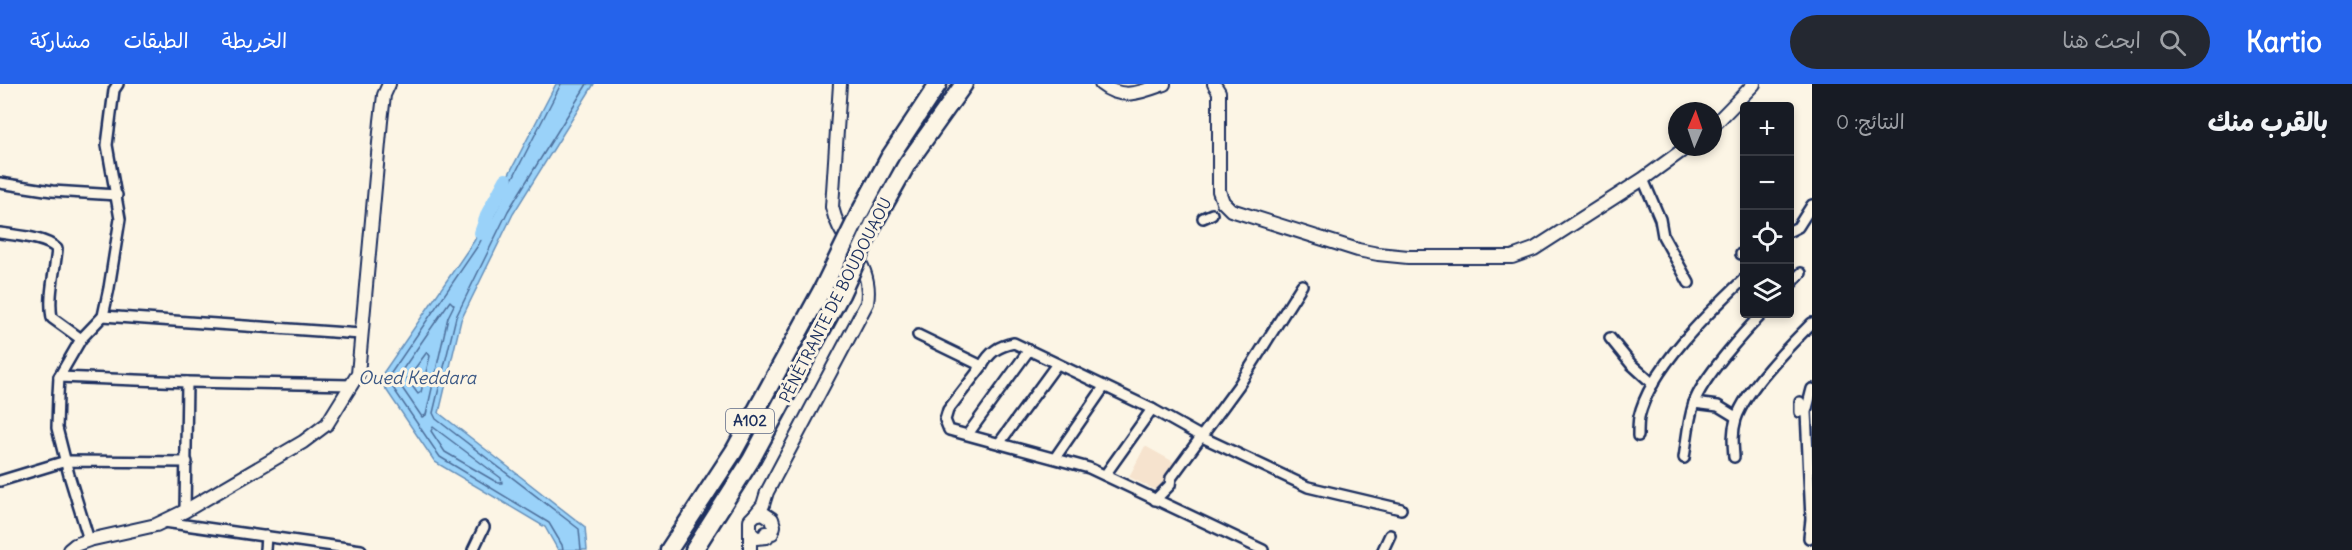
<!DOCTYPE html>
<html lang="ar">
<head>
<meta charset="utf-8">
<style>
  :root { --surface:#171b24; --page:#242831; --text:#f1f3f6; --muted:#9ea1a6; --line:#363941; --accent:#2563eb }
  body { margin:0; font-family:Delius,"Playpen Sans Arabic",sans-serif; background:var(--page); color:var(--text); direction:rtl }
  .controls { position:absolute; right:18px; top:18px; display:grid; overflow:hidden; border-radius:6px; box-shadow:0 3px 9px #0003 }
  .controls button { width:54px; height:54px; display:grid; place-items:center; padding:0; border:0; border-bottom:2px solid var(--line); background:var(--surface); color:var(--text); font:30px sans-serif }
  .compass { position:absolute; left:1668px; top:18px; width:54px; height:54px; border-radius:50%; background:var(--surface); box-shadow:0 3px 9px #0003; rotate:2deg }
  .list { margin:0; padding:0; list-style:none }
  h2 { display:flex; justify-content:space-between; align-items:center; height:78px; margin:0; padding:0 24px; font-size:26px }
  h2 small { font-size:20px; font-weight:400; color:var(--muted) }
  .icon { flex:none; width:33px; height:33px; fill:none; stroke:currentColor; stroke-width:2; stroke-linecap:round; stroke-linejoin:round }
  .map { position:relative; flex:none; width:1812px; height:466px; overflow:hidden; direction:ltr }
  header { display:flex; align-items:center; gap:36px; box-sizing:border-box; height:84px; padding:0 30px; background:var(--accent); color:#fff }
  header strong { font-size:28px }
  nav { display:flex; gap:33px; margin-inline-start:auto; font-size:21px }
  .search { width:420px; height:54px; background:var(--page); display:flex; align-items:center; gap:15px; box-sizing:border-box; padding:0 21px; border-radius:33px; color:var(--muted); font-size:22px }
  main { display:flex }
  aside { flex:1; background:var(--surface) }
  .map>svg:first-child { display:block }
  .built { fill:#f6e3ce }
  .water { fill:#9ad2f9; stroke:#6791bb; stroke-width:1.5 }
  .lines { fill:none; stroke-linecap:round; stroke-linejoin:round }
  .shore { stroke:#4e709c; stroke-width:1.5 }
  .river { stroke:#9ad2f9; stroke-width:14 }
  .street-casing { stroke:#1b2f5e; stroke-width:14 }
  .secondary-casing { stroke:#1b2f5e; stroke-width:16 }
  .highway-casing { stroke:#1b2f5e; stroke-width:21 }
  .street { stroke:#fcf5e5; stroke-width:9 }
  .secondary { stroke:#fcf5e5; stroke-width:12 }
  .highway { stroke:#fcf5e5; stroke-width:16 }
  .highway-bridge-casing { stroke:#1b2f5e; stroke-width:21; stroke-linecap:butt }
  .highway-bridge { stroke:#fcf5e5; stroke-width:16 }
  .labels { text-anchor:middle; stroke-width:6; stroke-linejoin:round; paint-order:stroke }
  .shield { fill:#fcf5e5; stroke:#5e6a86; stroke-width:1.5 }
  .shield-label { font-size:15px; font-weight:bold; fill:#1b2f5e }
  .street-label { font-size:16px; fill:#1b2f5e; stroke:#fcf5e5 }
  .water-label { font-size:18px; font-style:italic; fill:#3b5885; stroke:#fcf5e5 }
</style>
</head>
<body>
<header>
<strong>Kartio</strong>
<div class="search"><svg class="icon" aria-label="search" viewBox="0 0 24 24"><circle cx="10" cy="10" r="6"/><path d="M15 15l6 6"/></svg>ابحث هنا</div>
<nav><a>الخريطة</a><a>الطبقات</a><a>مشاركة</a></nav>
</header>
<main>
<aside>
<h2>بالقرب منك<small>النتائج: 0</small></h2>
<ul class="list">
</ul>
</aside>
<div class="map">
<svg width="1812" height="466" viewBox="0 0 1812 466">
  <rect width="100%" height="100%" fill="#fcf5e5"/>
  <filter id="ink" filterUnits="userSpaceOnUse"><feTurbulence type="fractalNoise" baseFrequency=".0167" numOctaves="2"/><feDisplacementMap in="SourceGraphic" scale="12" xChannelSelector="R" yChannelSelector="G"/><feConvolveMatrix kernelMatrix="1 2 1 2 8 2 1 2 1" color-interpolation-filters="sRGB"/></filter>
  <g filter="url(#ink)">
    <!-- built -->
    <path class="built" d="M1145 362 1181 382 1166 411 1129 393Z"/>
    <!-- water -->
    <path class="water" d="M556 0H594L513 130 461 236 439 329 585 443 587 466H558L545 443 435 378 379 295 474 157Z"/>
    <g class="lines">
      <!-- shore -->
      <g class="shore">
        <path d="M561 0 479 160 387 295 440 373 549 439 562 461 563 466"/>
        <path d="M450 217 454 221 448 233 426 331 422 333 396 295Z"/>
        <path d="M427 268 430 272 421 308 418 310 407 295Z"/>
        <path d="M433 343 501 394 502 399H498L445 368 431 347Z"/>
        <path d="M581 466 579 445 436 335 433 329 456 233 508 127 587 0"/>
      </g>
      <!-- river -->
      <path class="river" d="M481 149 488 129 506 96"/>
      <!-- street casing -->
      <g class="street-casing">
        <g id="street">
          <path d="M1643 95 1660 135 1663 152 1689 199"/>
          <path d="M0 99 52 107 117 111"/>
          <path d="M1203 134 1212 130"/>
          <path d="M1790 147 1798 143 1812 121"/>
          <path d="M0 149C16 151 47 154 57 165 55 188 48 212 52 234L81 255"/>
          <path d="M1741 170 1744 169"/>
          <path d="M1790 201 1801 189"/>
          <path d="M103 232 361 250"/>
          <path d="M918 251 982 282 948 326 945 336 949 346 1089 384 1263 466"/>
          <path d="M1610 254 1631 280 1653 300"/>
          <path d="M982 282C990 268 998 262 1014 259L1152 325 1105 391"/>
          <path d="M59 293 187 298 352 301"/>
          <path d="M1694 319 1718 322 1736 333"/>
          <path d="M1152 325 1202 353 1308 403 1401 425"/>
          <path d="M1800 328V318"/>
          <path d="M968 350 1029 266"/>
          <path d="M1638 352C1638 346 1638 339 1639 333 1650 285 1709 228 1744 195"/>
          <path d="M1000 358 1057 280"/>
          <path d="M1734 373C1733 360 1732 348 1736 335 1746 305 1789 262 1812 239"/>
          <path d="M1055 374 1104 303"/>
          <path d="M1684 374C1687 356 1688 337 1694 319 1702 295 1744 248 1762 230"/>
          <path d="M0 397 66 377 187 378"/>
          <path d="M1155 416 1170 401 1171 394 1239 301 1302 201"/>
          <path d="M185 427 187 298"/>
          <path d="M164 438 361 466"/>
          <path d="M1809 454 1811 435 1806 328 1812 305"/>
          <path d="M89 456 69 391 57 344 58 311 59 293 81 255 103 232 109 204 120 135 107 61 114 6 118 0"/>
          <path d="M265 466 266 452"/>
          <path d="M473 466 484 443"/>
          <path d="M1383 466 1390 451"/>
        </g>
      </g>
      <!-- secondary casing -->
      <g class="secondary-casing">
        <g id="secondary">
          <path d="M1101 0C1122 17 1142 8 1164 0"/>
          <path d="M1214 0 1219 8V107L1223 118 1231 126 1358 166 1378 170 1408 173H1512L1534 165 1643 95 1687 63"/>
          <path d="M1713 42 1754 0"/>
          <path d="M755 431 763 421 767 408 867 219C874 178 840 160 832 123L840 0"/>
          <path d="M69 466 75 461 89 456 156 441 185 427 303 358 327 340 358 290 381 37 384 11 389 0"/>
          <path d="M750 466V436L755 431 763 429 772 435 774 442 772 449H766L767 453 756 454 751 449"/>
        </g>
      </g>
      <!-- highway casing -->
      <g class="highway-casing">
        <g id="highway">
          <path d="M859 130 889 74 938 0"/>
          <path d="M875 137 907 80 964 0"/>
          <path d="M669 466 734 367 823 204"/>
          <path d="M694 466 751 376 841 210"/>
        </g>
      </g>
      <!-- street -->
      <use href="#street" class="street"/>
      <!-- secondary -->
      <use href="#secondary" class="secondary"/>
      <!-- highway -->
      <use href="#highway" class="highway"/>
      <!-- highway-bridge casing -->
      <g class="highway-bridge-casing">
        <g id="highway-bridge">
          <path d="M823 204 859 130"/>
          <path d="M841 210 875 137"/>
        </g>
      </g>
      <!-- highway-bridge -->
      <use href="#highway-bridge" class="highway-bridge"/>
    </g>
  </g>
  <g class="labels">
    <!-- shield labels -->
    <rect class="shield" x="726" y="325" width="48" height="24" rx="4.5"/>
    <g class="shield-label">
      <text x="750" y="342">A102</text>
    </g>
    <!-- street labels -->
    <g class="street-label">
      <text transform="translate(835 216) rotate(-63)" y="6">PÉNÉTRANTE DE BOUDOUAOU</text>
    </g>
    <!-- water labels -->
    <g class="water-label">
      <text x="417" y="300">Oued Keddara</text>
    </g>
  </g>
</svg>
<div class="controls">
<button>+</button>
<button>−</button>
<button><svg class="icon" aria-label="locate" viewBox="0 0 24 24"><circle cx="12" cy="12" r="6"/><path d="M12 2v4M12 18v4M2 12h4M18 12h4"/></svg></button>
<button><svg class="icon" aria-label="layers" viewBox="0 0 24 24"><path d="M12 4l9 5-9 5-9-5zM3 14l9 5 9-5"/></svg></button>
</div>
<svg class="compass" viewBox="-18 -18 36 36"><path d="M0-13l5 13h-10z" fill="#e53935"/><path d="M0 13l5-13h-10z" fill="#9ea1a6"/></svg>
</div>
</main>
</body>
</html>
